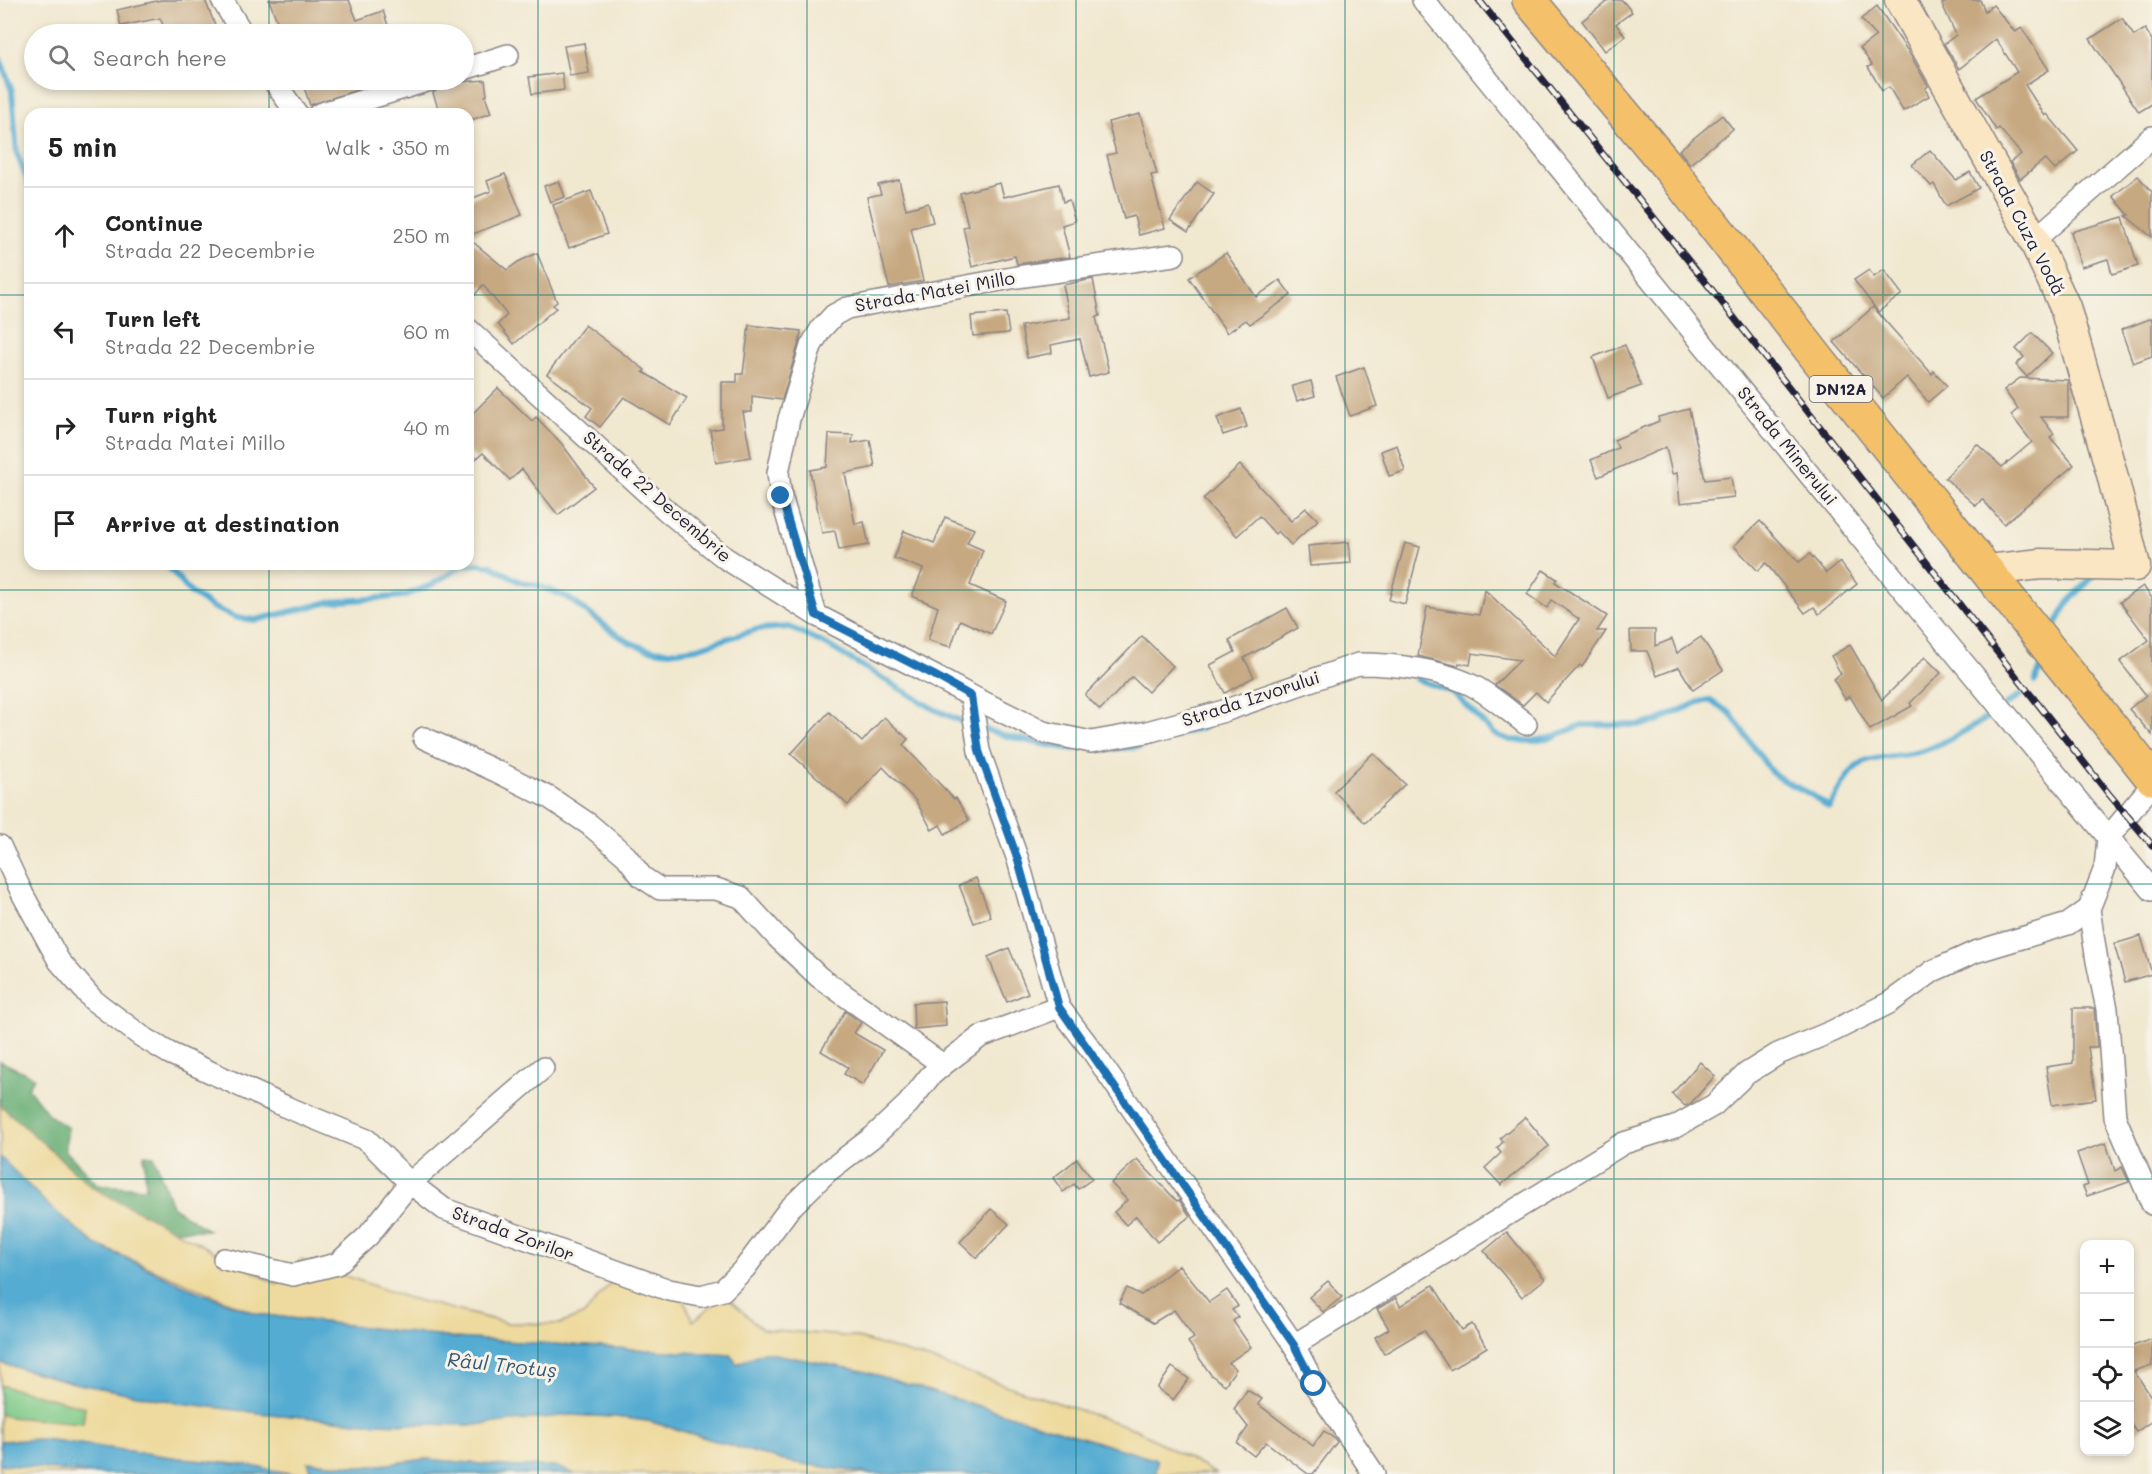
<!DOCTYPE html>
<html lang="en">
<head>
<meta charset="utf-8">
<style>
  :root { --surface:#fff; --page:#f6f6f6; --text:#222; --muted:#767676; --line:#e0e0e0 }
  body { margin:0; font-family:Mali,sans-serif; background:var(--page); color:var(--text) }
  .controls { position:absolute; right:18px; bottom:18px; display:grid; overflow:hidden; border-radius:12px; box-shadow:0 3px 9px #0003 }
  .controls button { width:54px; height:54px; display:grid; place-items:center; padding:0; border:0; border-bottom:2px solid var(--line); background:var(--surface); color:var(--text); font:30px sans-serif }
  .stop { position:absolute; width:18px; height:18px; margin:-14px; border:4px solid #1f6fb2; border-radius:50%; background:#fff }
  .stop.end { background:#1f6fb2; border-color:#fff; box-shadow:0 2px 6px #0008 }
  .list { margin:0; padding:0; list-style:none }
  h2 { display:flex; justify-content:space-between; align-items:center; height:78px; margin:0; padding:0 24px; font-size:26px }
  h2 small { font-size:20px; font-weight:400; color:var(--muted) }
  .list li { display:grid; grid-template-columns:39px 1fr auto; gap:18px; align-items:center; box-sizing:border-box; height:96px; padding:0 24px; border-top:2px solid var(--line) }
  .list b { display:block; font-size:22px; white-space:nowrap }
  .list p { margin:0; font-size:20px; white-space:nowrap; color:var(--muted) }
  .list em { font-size:20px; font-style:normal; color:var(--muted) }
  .icon { flex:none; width:33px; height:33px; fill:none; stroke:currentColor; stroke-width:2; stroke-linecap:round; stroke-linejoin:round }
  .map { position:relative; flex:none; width:2152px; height:1474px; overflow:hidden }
  .search { position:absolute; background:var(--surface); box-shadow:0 3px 9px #0003; left:24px; top:24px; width:450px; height:66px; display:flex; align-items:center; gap:15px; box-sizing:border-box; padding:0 21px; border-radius:33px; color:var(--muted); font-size:22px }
  .panel { position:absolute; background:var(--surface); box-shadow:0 3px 9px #0003; left:24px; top:108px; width:450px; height:462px; border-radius:18px }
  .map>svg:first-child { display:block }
  .green { fill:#7fca87; stroke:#507661; stroke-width:1.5 }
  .forest { fill:#67ae74; stroke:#446858; stroke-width:1.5 }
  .sand { fill:#eeda9e; stroke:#887e6c; stroke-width:1.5 }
  .water { fill:#55acd2; stroke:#3c6786; stroke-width:1.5 }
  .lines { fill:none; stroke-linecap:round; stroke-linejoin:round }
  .stream { stroke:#55acd2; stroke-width:6 }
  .building { fill:#c6a881 }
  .street-casing { stroke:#8a8586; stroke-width:24 }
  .secondary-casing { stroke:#8a8586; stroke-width:33 }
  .primary-casing { stroke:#8a8586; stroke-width:36 }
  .street { stroke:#fff; stroke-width:21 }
  .secondary { stroke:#fbe6c3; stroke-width:30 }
  .primary { stroke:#f4c16a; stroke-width:33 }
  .rail-casing { stroke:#22223b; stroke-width:7 }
  .rail { stroke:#f7f3e8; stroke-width:4.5; stroke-dasharray:14; stroke-linecap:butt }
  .route { stroke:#1f6fb2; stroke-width:8 }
  .grid { fill:none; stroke:#0f766e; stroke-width:1.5; stroke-opacity:0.55 }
  .labels { text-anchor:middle; stroke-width:6; stroke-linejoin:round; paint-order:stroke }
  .shield { fill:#f7f3e8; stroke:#62616f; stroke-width:1.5 }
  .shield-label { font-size:16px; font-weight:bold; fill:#22223b }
  .street-label { font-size:18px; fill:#22223b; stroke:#f7f3e8 }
  .water-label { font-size:20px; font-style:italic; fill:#365977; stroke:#f7f3e8 }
</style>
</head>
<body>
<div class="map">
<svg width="2152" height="1474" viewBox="0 0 2152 1474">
  <rect width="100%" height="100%" fill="#f7f3e8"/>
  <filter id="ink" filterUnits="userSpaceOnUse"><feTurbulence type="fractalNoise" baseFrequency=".0167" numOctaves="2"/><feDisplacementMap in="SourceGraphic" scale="12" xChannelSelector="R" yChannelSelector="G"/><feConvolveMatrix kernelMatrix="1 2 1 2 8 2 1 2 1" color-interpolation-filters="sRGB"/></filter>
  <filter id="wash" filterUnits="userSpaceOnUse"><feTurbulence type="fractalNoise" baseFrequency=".008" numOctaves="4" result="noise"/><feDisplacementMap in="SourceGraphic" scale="24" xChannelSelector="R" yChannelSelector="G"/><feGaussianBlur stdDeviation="1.35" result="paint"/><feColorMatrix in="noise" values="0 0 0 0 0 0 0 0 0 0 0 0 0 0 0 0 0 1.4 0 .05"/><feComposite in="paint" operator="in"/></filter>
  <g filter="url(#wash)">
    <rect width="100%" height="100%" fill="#f1e8d0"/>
    <!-- green -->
    <path class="green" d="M0 1385 85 1407 83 1423 9 1417 0 1414Z"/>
    <!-- forest -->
    <path class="forest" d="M0 1061 34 1077 28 1088 48 1114 68 1128 65 1150 98 1185 146 1188 144 1155 154 1156 172 1206 208 1230H173L93 1188 0 1105Z"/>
    <!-- sand -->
    <g class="sand">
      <path d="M0 1105 93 1188 277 1284 301 1260 408 1298 507 1323 560 1324 585 1314 611 1282 683 1298 693 1321 724 1295 762 1329 854 1337 925 1358 1135 1429 1216 1474H1156L1157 1460 863 1371 764 1352 737 1364 730 1355 453 1338 257 1314 95 1244 49 1206 0 1157Z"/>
      <path d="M0 1363 78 1384 259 1413 369 1423 474 1425 570 1415 615 1417 648 1421 784 1461 871 1474H575L554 1466 515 1467 426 1459 365 1467 309 1462 312 1474H293L246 1465 193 1460 44 1439 0 1441V1414L9 1417 83 1423 85 1407 0 1385Z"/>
      <path d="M0 1464 86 1472 95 1474H0Z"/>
    </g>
    <!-- water -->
    <g class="water">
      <path d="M0 1157 49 1206 95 1244 194 1290 257 1314 453 1338 730 1355 737 1364 764 1352 863 1371 1157 1460 1156 1474H871L784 1461 648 1421 615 1417 570 1415 474 1425 369 1423 259 1413 180 1403 78 1384 0 1363Z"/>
      <path d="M44 1439 193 1460 246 1465 293 1474H95L0 1464V1441Z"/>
      <path d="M426 1459 515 1467 554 1466 575 1474H312L308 1462 365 1467Z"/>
    </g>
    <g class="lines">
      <!-- stream -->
      <g class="stream">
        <path d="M0 58 12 91 17 154 30 186"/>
        <path d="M166 564 191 593 212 607 237 618 256 620 330 602 404 596 431 585 462 566 477 564 491 566 520 582 536 585 567 597 616 634 629 642 647 649 669 652 697 648 758 629 789 627 827 645 934 709 970 725"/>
        <path d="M2055 626 2069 601 2093 577"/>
        <path d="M1416 679 1453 692 1494 734 1510 740 1533 741 1550 738 1582 725H1641L1657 721 1699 702 1709 700 1730 713 1772 773 1790 784 1809 793 1829 807C1837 794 1844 779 1855 768 1869 755 1904 757 1922 751 1945 744 1967 729 1989 717"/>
        <path d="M2035 681 2042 666"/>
        <path d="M2006 705 2020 695"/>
        <path d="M980 728C1011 738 1043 745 1075 749"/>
        <path d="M1103 749 1138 747 1204 727"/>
      </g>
    </g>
    <g id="blocks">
      <!-- building -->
      <g class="building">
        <path d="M161 0H205L217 30 207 34H167L160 18 121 26 117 10Z"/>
        <path d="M269 0H349L357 20 383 11 391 34H282Z"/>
        <path d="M1609 0H1622L1632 12 1616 24 1625 36 1605 51 1582 21Z"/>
        <path d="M1951 0H1980L1985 11 1993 5 2015 32 2022 28 2049 70 2025 85 2045 116 2047 114 2078 151 2055 170 2045 159 2020 179 2010 162 2021 154 1999 128 1996 130 1976 98 2017 72 1996 39 1959 69 1944 44 1956 35 1942 4Z"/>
        <path d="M1877 6 1908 51 1928 86 1925 89 1929 96 1903 111 1889 87 1882 91 1868 67 1872 65 1860 48 1876 36 1861 19Z"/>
        <path d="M2122 18 2134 36 2145 29 2152 40V104L2139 112 2090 39Z"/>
        <path d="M584 43 589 73 570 76 564 46Z"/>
        <path d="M562 73 564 90 532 94 529 77Z"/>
        <path d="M325 80H388L310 105 304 87Z"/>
        <path d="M442 80H457L462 82 485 80 487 95 485 96 491 113 468 121V114H440L433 93 440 88Z"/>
        <path d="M1140 114 1157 174 1151 175 1165 228 1139 235 1134 216 1124 219 1107 155 1116 153 1108 122Z"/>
        <path d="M1722 115 1733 129 1690 164 1679 150Z"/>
        <path d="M1930 150 1956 180 1970 172 1979 188 1946 206 1934 184 1931 186 1912 165Z"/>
        <path d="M505 174 522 215 468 236V200L491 191 487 181Z"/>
        <path d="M2138 176 2152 192V237L2126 216 2129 215 2113 196Z"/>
        <path d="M899 180 906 209 928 203 933 222 911 228 923 281 889 287 867 197 881 194 878 185Z"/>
        <path d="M559 181 565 197 550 202 544 186Z"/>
        <path d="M1197 182 1214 194 1188 232 1170 220Z"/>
        <path d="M1000 183 1004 197 1059 184 1063 202 1069 200 1075 221 1062 225 1070 257 1017 264 1015 256 972 267 963 227 968 226 960 193Z"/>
        <path d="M591 191 607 234 569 248 553 205Z"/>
        <path d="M2123 217 2138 266 2112 274 2108 259 2081 267 2071 232Z"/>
        <path d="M468 238 507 270 518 262 537 253 557 302 553 305 556 308 514 344 498 324 507 315 483 285 468 303Z"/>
        <path d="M1226 253 1256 297 1280 280 1291 295 1250 324 1246 320 1227 333 1189 278Z"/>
        <path d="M1869 270 1874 277 1884 270 1902 294 1878 312 1854 280Z"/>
        <path d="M1093 279 1100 316 1096 317 1109 372 1089 377 1080 339 1051 345 1052 353 1027 358 1021 326 1070 318 1063 285Z"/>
        <path d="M1873 307 1932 374 1934 371 1947 386 1928 402 1907 377 1883 398 1834 342Z"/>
        <path d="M1006 313 1009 333 973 336 971 316Z"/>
        <path d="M2152 318V356L2133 363 2121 330Z"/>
        <path d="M585 325 645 370 643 372 687 398 670 425 624 397 600 427 586 416 592 408 547 374Z"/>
        <path d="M749 325 801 331 800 339 782 400 752 396V412H743L751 457 716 463 710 430 722 428V382H737V374H743Z"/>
        <path d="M2032 333 2052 353 2027 377 2016 365 2024 357 2016 349Z"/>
        <path d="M1625 345 1641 386 1608 398 1593 357Z"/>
        <path d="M1364 367 1377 406 1350 416 1336 377Z"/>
        <path d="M2020 378 2068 380V417H2041L2054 434 2050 437 2074 465 2004 524 1982 499 1976 506 1945 478 1977 444 2002 467 2032 442 2011 415 2018 409 2004 390Z"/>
        <path d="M1311 381 1315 396 1297 401 1292 386Z"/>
        <path d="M498 388 532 421 536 417 562 444 594 487 558 515 522 469 510 480 483 453 476 459 468 450V418Z"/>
        <path d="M1241 409 1247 427 1223 435 1217 418Z"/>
        <path d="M1689 409 1705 480 1731 477 1734 497 1680 503 1677 473 1672 474 1666 447 1598 477 1591 460 1618 448 1614 440 1659 421 1658 417Z"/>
        <path d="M829 434 853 435 852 443 870 440 875 467 845 473 855 524 864 522 869 545 839 550 835 531 822 533 810 470 827 467Z"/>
        <path d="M1397 445 1405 471 1389 476 1381 451Z"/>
        <path d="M1240 465 1291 521 1306 508 1318 520 1291 545 1278 531 1275 534 1259 516 1237 536 1203 499Z"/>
        <path d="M945 517 974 529 967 543 983 550 970 585 1006 601 991 634 960 620 951 647 928 640 938 607 912 596 923 569 894 558 904 531 934 543Z"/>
        <path d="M1760 521 1799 562 1810 554 1826 573 1840 562 1857 584 1819 614 1814 607 1805 613 1766 563 1758 571 1734 546Z"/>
        <path d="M1349 542 1351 563 1310 566 1308 546Z"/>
        <path d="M1405 543 1420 547 1405 604 1389 600Z"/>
        <path d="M1543 570 1557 579 1555 582 1607 616 1597 631H1606L1582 667 1580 665 1546 702 1536 692 1523 705 1495 685 1520 660 1472 653 1470 665 1459 663 1458 666 1418 656 1427 607 1479 615 1485 590 1555 656 1579 619 1551 600 1547 608 1527 594Z"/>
        <path d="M2143 586 2152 598V735L2129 709 2146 695 2120 662 2149 640 2120 602Z"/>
        <path d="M1287 608 1298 628 1244 658 1254 677 1225 693 1210 665 1235 652 1229 640Z"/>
        <path d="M1630 630H1655V646L1672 639 1677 653 1701 637 1723 670 1693 690 1679 667 1657 676 1647 651H1631Z"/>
        <path d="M1142 636 1173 666 1148 692 1132 677 1100 710 1085 695Z"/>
        <path d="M1850 645 1882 700 1925 657 1941 673 1910 703 1912 706 1870 730 1850 696 1845 699 1833 679 1841 674 1831 656Z"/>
        <path d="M829 712 862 742 884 717 908 739 903 745 954 799 956 798 969 820 945 834 940 825 932 830 916 801 883 767 848 805 791 754Z"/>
        <path d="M1373 753 1405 784 1365 823 1334 791Z"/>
        <path d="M976 878 991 917 974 923 959 885Z"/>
        <path d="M2141 936 2152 974 2125 982 2114 944Z"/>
        <path d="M1009 948 1028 993 1007 1002 988 957Z"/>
        <path d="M944 1001 946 1026 914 1029 913 1003Z"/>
        <path d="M2073 1008H2094L2097 1047H2088L2096 1099 2052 1105 2046 1067 2073 1063Z"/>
        <path d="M845 1011 861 1023 854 1033 883 1050 863 1085 844 1074 848 1067 821 1051Z"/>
        <path d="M1700 1062 1715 1076 1690 1104 1685 1106 1672 1094Z"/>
        <path d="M1525 1117 1549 1146 1501 1185 1485 1168 1501 1153 1497 1148 1503 1142 1500 1138Z"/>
        <path d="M2106 1143 2115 1171 2122 1167 2129 1182 2087 1196 2083 1187 2088 1185 2077 1153Z"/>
        <path d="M1077 1159 1092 1179 1078 1189 1074 1184 1063 1192 1053 1178Z"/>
        <path d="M1137 1159 1177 1201 1179 1200 1190 1216 1157 1242 1136 1216 1126 1225 1114 1212 1127 1200 1111 1183Z"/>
        <path d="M991 1209 1009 1224 977 1258 960 1242Z"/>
        <path d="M1507 1232 1545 1279 1522 1297 1484 1251Z"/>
        <path d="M1179 1265 1209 1302 1227 1290 1238 1306 1232 1310 1238 1317 1233 1321 1251 1347 1228 1363 1236 1369 1225 1385 1211 1375 1188 1342 1194 1338 1174 1310 1153 1323 1119 1303 1127 1288 1141 1295Z"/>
        <path d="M1328 1281 1342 1297 1323 1312 1309 1297Z"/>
        <path d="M1433 1285 1462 1330 1472 1324 1487 1347 1450 1370 1424 1330 1384 1354 1375 1337 1389 1329 1377 1309 1396 1298 1400 1306Z"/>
        <path d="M2152 1339V1365L2134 1371 2152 1398V1421L2136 1432 2130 1423V1347Z"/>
        <path d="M1172 1367 1189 1379 1173 1400 1157 1388Z"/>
        <path d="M1247 1390 1262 1399 1258 1404 1313 1446 1324 1431 1335 1439 1337 1442 1313 1474H1308L1266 1442 1254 1456 1237 1443 1248 1427 1234 1409Z"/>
      </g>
    </g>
  </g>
  <g filter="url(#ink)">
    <use href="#blocks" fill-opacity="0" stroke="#8a8586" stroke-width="1.5"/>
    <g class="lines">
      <!-- street casing -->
      <g class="street-casing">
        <g id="street">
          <path d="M222 0 243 34"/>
          <path d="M1423 0 1927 619 2152 890"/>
          <path d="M464 69 508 55"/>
          <path d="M273 80 297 114"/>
          <path d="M319 114 430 80"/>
          <path d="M2034 240 2152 137"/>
          <path d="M468 329 667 511 725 558 816 615 934 676 971 696 1043 732 1091 742 1147 732 1224 711 1358 664C1395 664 1445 670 1477 688 1494 698 1510 712 1526 724"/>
          <path d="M816 615 781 496 778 473 789 419 811 346 821 329 834 315 847 308 1017 277 1174 255"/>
          <path d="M971 696 979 751 1018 860 1059 1007 1093 1052 1294 1345 1314 1384 1374 1474"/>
          <path d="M424 738 498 772 550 798 590 825 626 856 642 877 660 889H716L741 897 777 937 819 977 943 1065"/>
          <path d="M2152 785 2108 838 2105 868 2089 909 2097 961 2107 1009 2115 1117 2152 1204"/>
          <path d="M0 846 23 895 59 961 93 1000 141 1036 169 1053 284 1106 367 1140 410 1183 444 1209 669 1290 701 1296 723 1290 745 1268 789 1209 827 1172 874 1136 908 1104 930 1076 943 1065 980 1037 1059 1007"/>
          <path d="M224 1259 293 1275 337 1264 368 1236 410 1183 543 1068"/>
          <path d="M1294 1345 1624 1143 1675 1127 1714 1105 1746 1074 1778 1054 1833 1031 1889 1003 1933 971 1975 952 2068 924 2089 909"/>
        </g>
      </g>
      <!-- secondary casing -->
      <g class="secondary-casing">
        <path id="secondary" d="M1900 0 2034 240 2065 307 2112 474 2135 566 2041 564 1988 570"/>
      </g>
      <!-- primary casing -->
      <g class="primary-casing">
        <path id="primary" d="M1529 0 1674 174 1821 363 2152 778"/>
      </g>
      <!-- street -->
      <use href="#street" class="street"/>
      <!-- secondary -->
      <use href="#secondary" class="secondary"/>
      <!-- primary -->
      <use href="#primary" class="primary"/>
      <!-- rail casing -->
      <g class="rail-casing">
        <path id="rail" d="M1479 0 1724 305 2108 793 2152 845"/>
      </g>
      <!-- rail -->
      <use href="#rail" class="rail"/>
    </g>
  </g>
  <g class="lines" filter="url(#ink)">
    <!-- route -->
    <path class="route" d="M781 496 816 615 934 675 971 696 979 751 1018 860 1059 1007 1294 1345 1314 1384"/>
  </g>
  <!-- grid -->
  <path class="grid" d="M269 0V34M538 0V1474M807 0V1474M1076 0V1474M1345 0V1474M1614 0V1474M1883 0V1474M269 80V114M0 295H30M468 295H2152M269 564V1474M0 590H2152M0 884H2152M0 1179H2152"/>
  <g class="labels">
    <!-- shield labels -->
    <rect class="shield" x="1809.5" y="376" width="63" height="26" rx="4.5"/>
    <g class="shield-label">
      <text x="1841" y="395">DN12A</text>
    </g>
    <!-- street labels -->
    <g class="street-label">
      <text transform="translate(2022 223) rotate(62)" y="6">Strada Cuza Vodă</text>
      <text transform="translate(935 292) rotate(-10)" y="6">Strada Matei Millo</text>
      <text transform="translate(1787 446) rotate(51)" y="6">Strada Minerului</text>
      <text transform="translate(657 497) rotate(41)" y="6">Strada 22 Decembrie</text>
      <text transform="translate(1251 699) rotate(-18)" y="6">Strada Izvorului</text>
      <text transform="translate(513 1234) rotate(20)" y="6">Strada Zorilor</text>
    </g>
    <!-- water labels -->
    <g class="water-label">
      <text transform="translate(502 1365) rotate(6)" y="7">Râul Trotuș</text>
    </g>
  </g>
</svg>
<div class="controls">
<button>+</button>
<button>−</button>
<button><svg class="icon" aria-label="locate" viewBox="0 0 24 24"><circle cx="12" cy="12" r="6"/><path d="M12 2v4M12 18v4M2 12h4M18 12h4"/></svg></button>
<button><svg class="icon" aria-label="layers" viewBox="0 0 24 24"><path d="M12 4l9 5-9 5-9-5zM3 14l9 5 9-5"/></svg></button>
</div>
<div class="stop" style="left:1314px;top:1384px"></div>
<div class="stop end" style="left:781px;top:496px"></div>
<div class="search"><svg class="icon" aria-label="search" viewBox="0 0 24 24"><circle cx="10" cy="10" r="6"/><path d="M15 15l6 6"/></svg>Search here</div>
<section class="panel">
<h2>5 min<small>Walk · 350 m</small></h2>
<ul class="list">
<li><svg class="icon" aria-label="ahead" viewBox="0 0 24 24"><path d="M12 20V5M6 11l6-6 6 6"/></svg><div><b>Continue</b><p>Strada 22 Decembrie</p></div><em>250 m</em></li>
<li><svg class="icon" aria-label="left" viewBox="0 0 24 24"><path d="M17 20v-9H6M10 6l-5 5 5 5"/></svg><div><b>Turn left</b><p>Strada 22 Decembrie</p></div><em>60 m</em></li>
<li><svg class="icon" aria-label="right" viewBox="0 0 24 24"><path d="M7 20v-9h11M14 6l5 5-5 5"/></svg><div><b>Turn right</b><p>Strada Matei Millo</p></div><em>40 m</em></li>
<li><svg class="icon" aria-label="arrive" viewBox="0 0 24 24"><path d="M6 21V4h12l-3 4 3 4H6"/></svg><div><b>Arrive at destination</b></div></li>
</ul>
</section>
</div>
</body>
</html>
